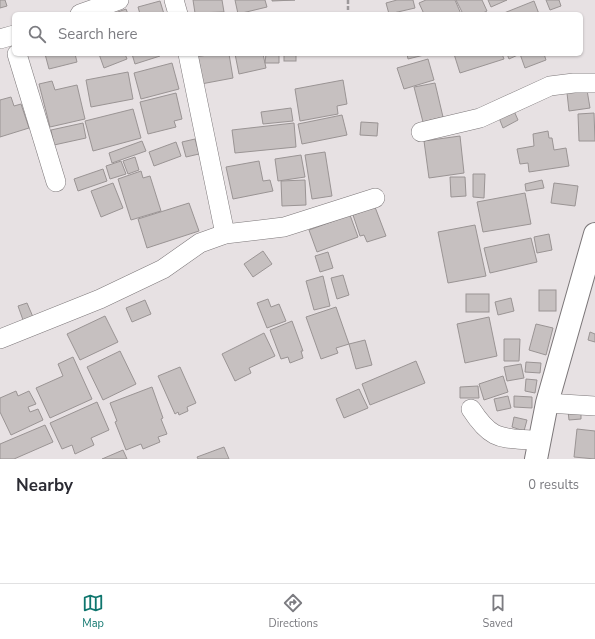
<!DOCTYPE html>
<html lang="en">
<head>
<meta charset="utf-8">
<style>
  :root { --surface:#fff; --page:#f7f7f7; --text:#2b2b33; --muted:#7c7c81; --line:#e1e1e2; --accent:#0f766e }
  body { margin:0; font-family:"Nunito Sans",sans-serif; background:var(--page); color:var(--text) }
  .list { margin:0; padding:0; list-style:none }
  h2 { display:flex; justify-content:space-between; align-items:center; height:52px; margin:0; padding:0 16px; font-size:17px }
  h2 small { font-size:13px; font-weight:400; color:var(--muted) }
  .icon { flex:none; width:22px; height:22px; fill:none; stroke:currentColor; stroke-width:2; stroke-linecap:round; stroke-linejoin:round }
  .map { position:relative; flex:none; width:595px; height:459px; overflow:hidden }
  .search { position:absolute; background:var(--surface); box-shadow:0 1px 3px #0004; left:12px; right:12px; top:12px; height:44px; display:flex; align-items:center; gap:10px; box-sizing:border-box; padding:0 14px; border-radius:6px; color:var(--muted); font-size:15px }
  .sheet { height:124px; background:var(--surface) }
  nav { display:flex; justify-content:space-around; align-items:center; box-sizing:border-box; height:56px; border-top:1px solid var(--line); background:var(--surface); font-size:11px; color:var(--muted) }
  nav a { display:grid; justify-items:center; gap:2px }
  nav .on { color:var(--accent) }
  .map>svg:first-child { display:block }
  .building { fill:#c6c0c0; stroke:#9a9494 }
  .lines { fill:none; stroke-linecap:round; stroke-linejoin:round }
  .street-casing { stroke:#7c7779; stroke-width:20 }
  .secondary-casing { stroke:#7c7779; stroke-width:24 }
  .path { stroke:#9c989a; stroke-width:2.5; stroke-dasharray:4 2; stroke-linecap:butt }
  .street { stroke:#fff; stroke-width:19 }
  .secondary { stroke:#fff; stroke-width:22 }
</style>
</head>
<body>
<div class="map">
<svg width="595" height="459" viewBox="0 0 595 459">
  <rect width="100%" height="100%" fill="#e7e1e3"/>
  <!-- building -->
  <g class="building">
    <path d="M0 0H5L7 6 0 8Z"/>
    <path d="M193 0H222L224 12 195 13Z"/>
    <path d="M235 0H265L267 7 238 14Z"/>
    <path d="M272 0H295L272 1Z"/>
    <path d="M397 0H413L415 8 389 14 386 3Z"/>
    <path d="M426 0H455L461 14H424L419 3Z"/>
    <path d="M456 0H482L487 11 481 14H463Z"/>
    <path d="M488 0H507L491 7Z"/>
    <path d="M546 0H559L561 6 550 10Z"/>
    <path d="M160 1 164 14H140L138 7Z"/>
    <path d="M534 1 539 14H504V13Z"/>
    <path d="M126 9 128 14H115V13Z"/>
    <path d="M45 54H75L77 62 49 69Z"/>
    <path d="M99 54H125L127 59 104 68Z"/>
    <path d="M132 54H160V56L135 64Z"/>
    <path d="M213 54H229L233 78 201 84 196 57Z"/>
    <path d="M235 54H263L266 68 239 74Z"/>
    <path d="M266 54H279V63H265Z"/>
    <rect x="284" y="54" width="12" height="7"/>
    <path d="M407 54H428L408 59Z"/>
    <path d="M454 54H502L504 59 460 73Z"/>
    <path d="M507 54H544L546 60 525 68 520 54 509 59Z"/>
    <path d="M428 59 434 80 404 89 397 68Z"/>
    <path d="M172 63 179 89 141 99 134 73Z"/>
    <path d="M128 72 133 99 91 107 86 80Z"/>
    <path d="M343 80 347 104 337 106 338 114 300 121 295 89Z"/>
    <path d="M52 81 55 90 77 85 85 119 50 127 39 84Z"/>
    <path d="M435 83 443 117 423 122 414 87Z"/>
    <path d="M587 90 590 108 569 111 567 93Z"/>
    <path d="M176 93 182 119 174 121 176 127 148 134 140 102Z"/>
    <path d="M11 97 14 106 21 104 29 128 0 137V100Z"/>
    <path d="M291 108 293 121 263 124 261 112Z"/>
    <path d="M133 109 141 138 93 151 85 121Z"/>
    <path d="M514 111 518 120 503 128 499 118Z"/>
    <path d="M594 113 595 141H579L578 114Z"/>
    <path d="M342 115 347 135 302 144 298 124Z"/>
    <path d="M361 122 378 123 377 136 360 135Z"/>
    <path d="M83 123 86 138 54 145 51 130Z"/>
    <path d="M294 123 296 147 235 153 232 130Z"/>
    <path d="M548 131 549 138H552L554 150 566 148 569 166 529 172 528 163 520 164 517 149 534 146 533 134Z"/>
    <path d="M460 136 464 173 429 178 424 141Z"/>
    <path d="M195 139 199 154 186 157 182 142Z"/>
    <path d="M142 141 146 151 112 163 109 153Z"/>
    <path d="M176 142 181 156 154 166 149 152Z"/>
    <path d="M325 152 332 196 312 199 305 155Z"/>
    <path d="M301 155 305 177 278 181 275 159Z"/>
    <path d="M135 157 139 170 128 174 123 161Z"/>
    <path d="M121 161 126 174 110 179 106 166Z"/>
    <path d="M259 161 263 181 270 180 273 191 233 199 226 167Z"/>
    <path d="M103 169 107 181 78 191 74 179Z"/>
    <path d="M141 171 143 178 150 176 161 211 131 220 118 179Z"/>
    <path d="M473 174H485L484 198 473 197Z"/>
    <path d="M450 177H465L466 196 451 197Z"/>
    <path d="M305 180 306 205 282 206 281 181Z"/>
    <path d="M542 180 544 188 526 191 525 184Z"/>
    <path d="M113 183 123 208 101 217 91 191Z"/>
    <path d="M554 183 578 186 575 206 551 203Z"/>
    <path d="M525 193 531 224 483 232 477 202Z"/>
    <path d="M189 203 199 231 147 248 138 219Z"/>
    <path d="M375 207 386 236 367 242 364 235 360 236 353 215Z"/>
    <path d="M350 215 358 237 317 252 309 230Z"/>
    <path d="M475 225 486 276 448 283 438 232Z"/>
    <path d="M549 234 552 250 537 253 534 237Z"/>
    <path d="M531 238 537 262 490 273 484 248Z"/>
    <path d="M263 251 272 264 253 277 244 264Z"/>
    <path d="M328 252 333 268 320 272 315 256Z"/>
    <path d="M343 275 349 295 337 299 331 278Z"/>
    <path d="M323 276 330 306 314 310 306 281Z"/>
    <rect x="539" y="290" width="17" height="21"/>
    <rect x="466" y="294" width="23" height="18"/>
    <path d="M511 298 514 311 498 315 495 302Z"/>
    <path d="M268 299 271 307 279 304 286 321 267 328 257 303Z"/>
    <path d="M145 300 151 314 132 322 126 308Z"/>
    <path d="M27 303 33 317 23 320 18 306Z"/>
    <path d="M336 307 349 344 336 348 338 353 321 359 306 317Z"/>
    <path d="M105 316 118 342 80 360 67 334Z"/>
    <path d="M489 317 497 356 465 363 457 324Z"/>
    <path d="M292 321 303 351H301L303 358 290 363 288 357 281 359 270 330Z"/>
    <path d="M536 324 553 328 546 355 529 350Z"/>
    <path d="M590 332 595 334V342L588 340Z"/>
    <path d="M264 333 275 356 249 368 251 373 235 381 222 354Z"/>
    <path d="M504 339H520L519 361H504Z"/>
    <path d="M365 340 372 365 356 369 349 344Z"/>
    <path d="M120 351 136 384 103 400 87 367Z"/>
    <path d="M73 357 92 399 50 418 36 388 63 376 58 364Z"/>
    <path d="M416 361 425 383 370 405 362 384Z"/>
    <path d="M526 362 541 363 540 373 525 372Z"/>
    <path d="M521 364 524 378 507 381 504 367Z"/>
    <path d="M180 367 196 403 187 407 188 411 179 415 178 412 175 414 158 376Z"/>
    <path d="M503 376 508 392 484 400 479 384Z"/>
    <path d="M526 379 537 380 535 393 525 391Z"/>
    <path d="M478 386 479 398H460V387Z"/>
    <path d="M152 387 163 418 161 419 167 434 158 437 160 442 143 449 141 444 126 450 115 422 117 421 110 403Z"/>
    <path d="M359 389 368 408 344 418 336 399Z"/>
    <path d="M16 391 18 396 29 391 36 404 28 407 30 412 38 409 43 420 11 435 0 412V398Z"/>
    <path d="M508 396 511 408 497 411 494 399Z"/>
    <path d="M514 396 532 397V408L514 407Z"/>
    <path d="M97 402 109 430 91 438 94 445 75 454 72 445 62 449 50 423Z"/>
    <path d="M581 410V419L569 420 568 411Z"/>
    <path d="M514 417 527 420 524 431 512 427Z"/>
    <path d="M45 425 53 442 14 459H0V444Z"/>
    <path d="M577 429 595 431V459L574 457Z"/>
    <path d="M224 447 229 459H198L197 457Z"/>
    <path d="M123 450 127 459H102Z"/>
  </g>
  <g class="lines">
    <!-- street casing -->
    <g class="street-casing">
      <g id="street">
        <path d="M174 0 178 14"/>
        <path d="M80 14 119 0"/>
        <path d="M0 39 14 35"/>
        <path d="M17 54 56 182"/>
        <path d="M188 54 225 234"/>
        <path d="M421 132 480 118 550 86 574 83H595"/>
        <path d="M0 339 100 299 163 269 200 243 225 234 284 227 375 198"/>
        <path d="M547 403 595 406"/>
        <path d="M471 409C493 443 502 437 539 441"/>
      </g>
    </g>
    <!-- secondary casing -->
    <g class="secondary-casing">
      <path id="secondary" d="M536 459 547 403 595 234"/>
    </g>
    <!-- path -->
    <path class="path" d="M348 0V14"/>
    <!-- street -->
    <use href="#street" class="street"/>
    <!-- secondary -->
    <use href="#secondary" class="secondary"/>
  </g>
</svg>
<div class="search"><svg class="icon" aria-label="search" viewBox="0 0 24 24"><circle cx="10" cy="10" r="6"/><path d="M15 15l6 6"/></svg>Search here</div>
</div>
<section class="sheet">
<h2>Nearby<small>0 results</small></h2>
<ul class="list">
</ul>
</section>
<nav>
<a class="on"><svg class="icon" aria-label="map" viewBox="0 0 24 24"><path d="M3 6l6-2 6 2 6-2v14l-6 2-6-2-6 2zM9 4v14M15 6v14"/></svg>Map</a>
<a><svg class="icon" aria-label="directions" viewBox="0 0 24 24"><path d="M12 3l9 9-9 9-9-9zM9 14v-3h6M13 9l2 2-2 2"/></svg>Directions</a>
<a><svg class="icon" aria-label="saved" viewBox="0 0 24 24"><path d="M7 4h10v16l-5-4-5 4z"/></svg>Saved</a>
</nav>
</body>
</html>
